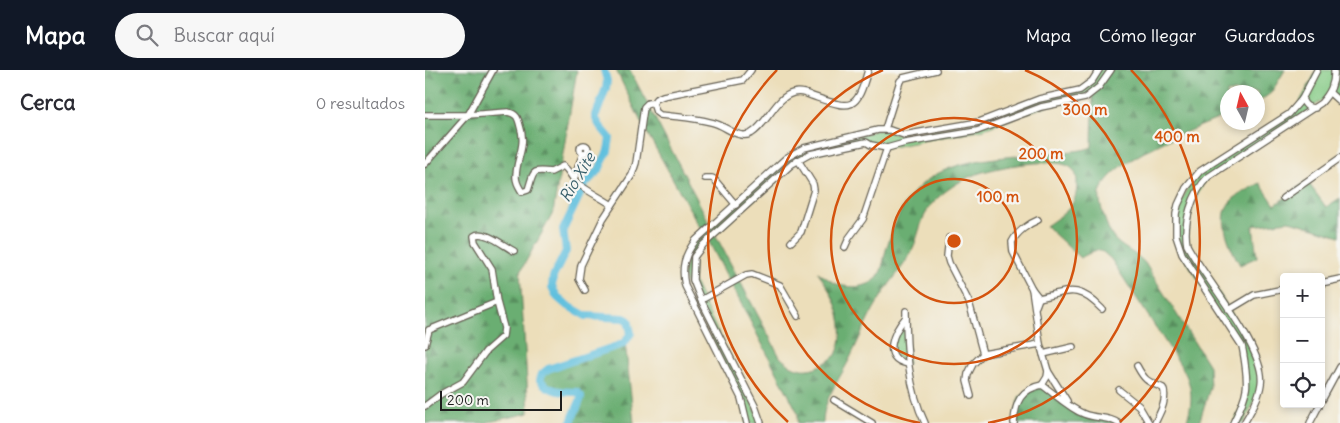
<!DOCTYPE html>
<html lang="es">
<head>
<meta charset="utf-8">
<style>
  :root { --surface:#fff; --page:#f7f7f7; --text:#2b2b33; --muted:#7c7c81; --line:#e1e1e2; --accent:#111827 }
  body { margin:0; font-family:Delius,sans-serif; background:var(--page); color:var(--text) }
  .controls { position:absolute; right:15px; bottom:15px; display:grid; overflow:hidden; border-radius:5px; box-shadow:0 2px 8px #0003 }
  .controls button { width:45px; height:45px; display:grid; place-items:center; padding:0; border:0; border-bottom:1px solid var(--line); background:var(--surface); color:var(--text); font:25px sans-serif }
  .compass { position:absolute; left:795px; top:15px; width:45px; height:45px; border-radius:50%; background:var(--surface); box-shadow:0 2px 8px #0003; rotate:352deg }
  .scale { position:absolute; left:15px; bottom:12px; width:122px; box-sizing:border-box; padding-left:5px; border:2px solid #1c1c1c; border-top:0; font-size:14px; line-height:18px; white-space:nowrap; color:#1c1c1c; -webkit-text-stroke:4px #f6f6f2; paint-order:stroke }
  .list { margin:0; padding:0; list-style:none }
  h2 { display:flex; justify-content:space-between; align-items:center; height:65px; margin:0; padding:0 20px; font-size:21px }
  h2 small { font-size:16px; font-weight:400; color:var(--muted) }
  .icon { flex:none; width:28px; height:28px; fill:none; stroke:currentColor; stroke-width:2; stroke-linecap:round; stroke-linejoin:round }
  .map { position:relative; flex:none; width:915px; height:353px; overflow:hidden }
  header { display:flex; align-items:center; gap:30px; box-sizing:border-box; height:70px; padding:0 25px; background:var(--accent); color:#fff }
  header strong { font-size:24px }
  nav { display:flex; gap:28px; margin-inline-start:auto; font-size:18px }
  .search { width:350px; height:45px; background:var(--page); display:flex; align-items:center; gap:12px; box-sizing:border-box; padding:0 18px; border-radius:28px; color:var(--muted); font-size:19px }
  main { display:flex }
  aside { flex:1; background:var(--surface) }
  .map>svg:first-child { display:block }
  .forest { fill:url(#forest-firs); stroke:#446547 }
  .park { fill:#84ca84; stroke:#507350 }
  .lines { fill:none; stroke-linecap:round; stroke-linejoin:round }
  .river { stroke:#60c0de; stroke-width:8 }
  .minor-casing { stroke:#656053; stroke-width:8 }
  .minor { stroke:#fff; stroke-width:5.5 }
  .ring { fill:none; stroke:#d4530e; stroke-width:2.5 }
  .labels { text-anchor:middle; stroke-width:4.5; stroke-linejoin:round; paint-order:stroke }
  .water-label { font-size:16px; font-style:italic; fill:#375e6a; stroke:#f6f6f2 }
  .centre { fill:#d4530e; stroke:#f6f6f2; stroke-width:2.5 }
  .ring-label { font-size:15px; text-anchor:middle; font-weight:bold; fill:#d4530e; stroke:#f6f6f2; stroke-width:4.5; stroke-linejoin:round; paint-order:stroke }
</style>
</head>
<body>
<header>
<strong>Mapa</strong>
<div class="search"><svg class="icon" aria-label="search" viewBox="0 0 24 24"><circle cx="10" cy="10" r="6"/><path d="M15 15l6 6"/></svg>Buscar aquí</div>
<nav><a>Mapa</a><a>Cómo llegar</a><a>Guardados</a></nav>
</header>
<main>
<aside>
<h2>Cerca<small>0 resultados</small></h2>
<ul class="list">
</ul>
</aside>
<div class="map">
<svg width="915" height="353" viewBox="0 0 915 353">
  <defs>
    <pattern id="forest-firs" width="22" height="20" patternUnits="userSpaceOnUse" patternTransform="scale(1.25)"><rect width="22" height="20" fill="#6bae72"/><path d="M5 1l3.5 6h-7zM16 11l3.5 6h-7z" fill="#578d5d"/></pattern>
  </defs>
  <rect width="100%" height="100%" fill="#f6f6f2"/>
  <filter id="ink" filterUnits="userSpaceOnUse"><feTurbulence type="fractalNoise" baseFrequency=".02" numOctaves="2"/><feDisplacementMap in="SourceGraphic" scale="10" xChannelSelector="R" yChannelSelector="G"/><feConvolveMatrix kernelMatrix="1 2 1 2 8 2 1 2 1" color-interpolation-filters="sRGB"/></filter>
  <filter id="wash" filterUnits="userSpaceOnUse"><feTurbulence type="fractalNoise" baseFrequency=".0096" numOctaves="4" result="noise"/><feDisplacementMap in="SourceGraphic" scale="20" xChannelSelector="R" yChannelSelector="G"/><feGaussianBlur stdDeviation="1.12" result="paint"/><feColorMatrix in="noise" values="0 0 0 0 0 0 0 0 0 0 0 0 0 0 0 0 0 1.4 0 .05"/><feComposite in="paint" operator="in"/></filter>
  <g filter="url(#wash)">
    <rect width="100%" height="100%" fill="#ecdeba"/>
    <!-- forest -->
    <g class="forest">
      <path d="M0 0H152L128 143 95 202 104 343 59 353H0Z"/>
      <path d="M191 0H205L286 156 278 163 216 52Z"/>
      <path d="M686 0H860L846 23 833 32 832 22H802V45C771 59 685 88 675 123 673 133 682 157 687 166 695 178 711 182 720 193L784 296 785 318 774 353H761C768 333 768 317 758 299L686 189 678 182 671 180 655 188 621 156C639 143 652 138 652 113 652 107 651 101 645 97 629 86 560 98 542 108 530 114 515 124 506 135 494 151 494 167 486 183 478 198 466 210 458 224 444 244 436 266 425 288 415 309 398 329 398 353H373V343L283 170 290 164 355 287C374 306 392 301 411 285 425 256 409 226 393 202 399 206 405 211 412 214 424 219 447 218 454 205 458 198 459 187 461 180 468 157 477 132 495 116 529 84 592 88 637 82 646 81 658 81 667 77L668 23Z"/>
      <path d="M882 111 901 137 915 128V166L869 152 863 151 828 156 832 187 815 195C806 179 791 150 805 132 811 125 827 118 835 113L850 135Z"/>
      <path d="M200 272 209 353H146C148 343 156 333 156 326L152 322C137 322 125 322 115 310L117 304 123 299Z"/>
      <path d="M617 315 654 342 693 353H589L594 327Z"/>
    </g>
    <!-- park -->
    <g class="park">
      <path d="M674 0H686L668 23 624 35 559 59 462 78 441 72 379 86 278 175 269 187 268 210 336 353H322L316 328 258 206 265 177 367 83 453 60 479 65 546 54 614 29 655 20Z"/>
      <path d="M892 0H915V32L906 23 901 28 783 107 768 131 761 169 823 270 837 313 819 353H808L820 331 818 281 757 184 750 154 751 144 767 109 872 37Z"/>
      <path d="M481 247 483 294 468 284 467 275Z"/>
    </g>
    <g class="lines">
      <!-- river -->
      <path class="river" d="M146 353C148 343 156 333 156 326L152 322C137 322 125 322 115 310L117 304 123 299 195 275 200 272 206 263 203 250 199 248 161 246 140 234 132 227 127 217 128 207 141 181 138 160 160 114 174 100 177 93 183 81 185 68 175 56 171 49V45L181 18 182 11 179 0"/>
    </g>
  </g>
  <g filter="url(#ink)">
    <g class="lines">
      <!-- minor casing -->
      <g class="minor-casing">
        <g id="minor">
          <path d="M905 23 915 32"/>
          <path d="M877 29C880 36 883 38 890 38"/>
          <path d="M228 33 231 42 235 45C253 47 275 48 292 54 303 58 315 70 327 63 342 54 351 27 368 23 374 21 381 23 387 26 426 39 431 43 443 0"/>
          <path d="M228 33 231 29 238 26 318 10 326 0"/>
          <path d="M0 45H43L83 42C92 44 93 48 95 56 102 76 91 88 91 107 91 113 94 117 97 122L103 120C109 102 106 99 126 102L138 96C144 100 146 107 151 112 162 121 175 127 187 135"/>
          <path d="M460 59 475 11 478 8 511 0"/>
          <circle cx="159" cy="79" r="4"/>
          <path d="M0 94 43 45 68 0"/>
          <path d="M280 108H287L289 109 311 135"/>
          <path d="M149 109 158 83"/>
          <path d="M858 128 915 88"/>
          <path d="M524 168 522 186 524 193 544 232 558 284"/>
          <path d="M366 172 376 162 389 120 388 114 373 90"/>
          <path d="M420 177 424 168 438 149 462 78"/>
          <path d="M896 213 915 209"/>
          <path d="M607 219 615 274 623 301 622 307 617 315"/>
          <path d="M160 220 154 209 156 195 178 149 207 105 211 93 219 37 223 33H228"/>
          <path d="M614 228C645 221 653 214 677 239"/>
          <path d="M276 230 321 205 327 204 355 215 373 246"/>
          <path d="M72 232 67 199 50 172 49 166C59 159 79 176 89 181"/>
          <path d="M611 236 614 228 607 219 588 182 587 172C592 162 603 154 613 150"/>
          <path d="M804 240 829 225 859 219"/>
          <path d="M481 241C481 278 483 318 500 353"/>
          <path d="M481 247C469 261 455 289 483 294"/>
          <path d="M0 275 4 260"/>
          <path d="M618 284 648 277"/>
          <path d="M712 296C720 311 722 311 738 318 743 329 735 343 730 353"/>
          <path d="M623 301 642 331"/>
          <path d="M694 320 714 336 724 353"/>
          <path d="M546 326 542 311 543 304 548 294 558 284 615 274"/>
          <path d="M409 330 447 353"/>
          <path d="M896 332 915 297"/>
          <path d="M0 336 16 324 38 312 61 281 78 266 79 258 72 232 4 260"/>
          <path d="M322 353 316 328 260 216C256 198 259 185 271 170L361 88 379 78 453 60H465L479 65 554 52 614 29 655 20 667 11 674 0"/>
          <path d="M336 353 330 336 276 230 268 210 269 187 278 175 367 94 385 84 441 72 446 75 462 78 480 73 552 61 616 37 660 28 674 17 686 0"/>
          <path d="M589 353C590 332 596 319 617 315 631 325 644 338 659 344 671 349 683 346 693 353"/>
          <path d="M808 353C824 322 824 315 818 281L817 276 757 184 751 166V144L753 135 761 118 775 101 864 44 877 29 892 0"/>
          <path d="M819 353C826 341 834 328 836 314 842 280 779 208 762 175 758 153 767 123 783 107L896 33C905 23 910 14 909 0"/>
          <path d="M885 353 895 334"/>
        </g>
      </g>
      <!-- minor -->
      <use href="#minor" class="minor"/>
    </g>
  </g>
  <!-- distance rings -->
  <g class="ring">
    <circle cx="529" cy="171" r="62"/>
    <circle cx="529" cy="171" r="123"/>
    <path d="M495 353A185 185 0 0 1 458 0M600 0A185 185 0 0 1 563 353"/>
    <path d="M363 352A246 246 0 0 1 352 0M706 0A246 246 0 0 1 695 352"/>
  </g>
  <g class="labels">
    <!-- water labels -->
    <g class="water-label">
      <text transform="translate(152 107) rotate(-59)" y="6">Rio Xite</text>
    </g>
  </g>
  <circle cx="529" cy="171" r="8" class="centre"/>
  <g class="ring-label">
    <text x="660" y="45">300 m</text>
    <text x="752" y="72">400 m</text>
    <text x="616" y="89">200 m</text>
    <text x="573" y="132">100 m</text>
  </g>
</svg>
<div class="controls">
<button>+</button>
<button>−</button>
<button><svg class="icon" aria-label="locate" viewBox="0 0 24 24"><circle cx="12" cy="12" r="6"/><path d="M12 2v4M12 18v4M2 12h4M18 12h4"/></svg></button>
</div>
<svg class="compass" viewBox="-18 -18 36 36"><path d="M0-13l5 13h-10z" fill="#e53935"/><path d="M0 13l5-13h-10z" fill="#7c7c81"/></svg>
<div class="scale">200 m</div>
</div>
</main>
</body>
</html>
